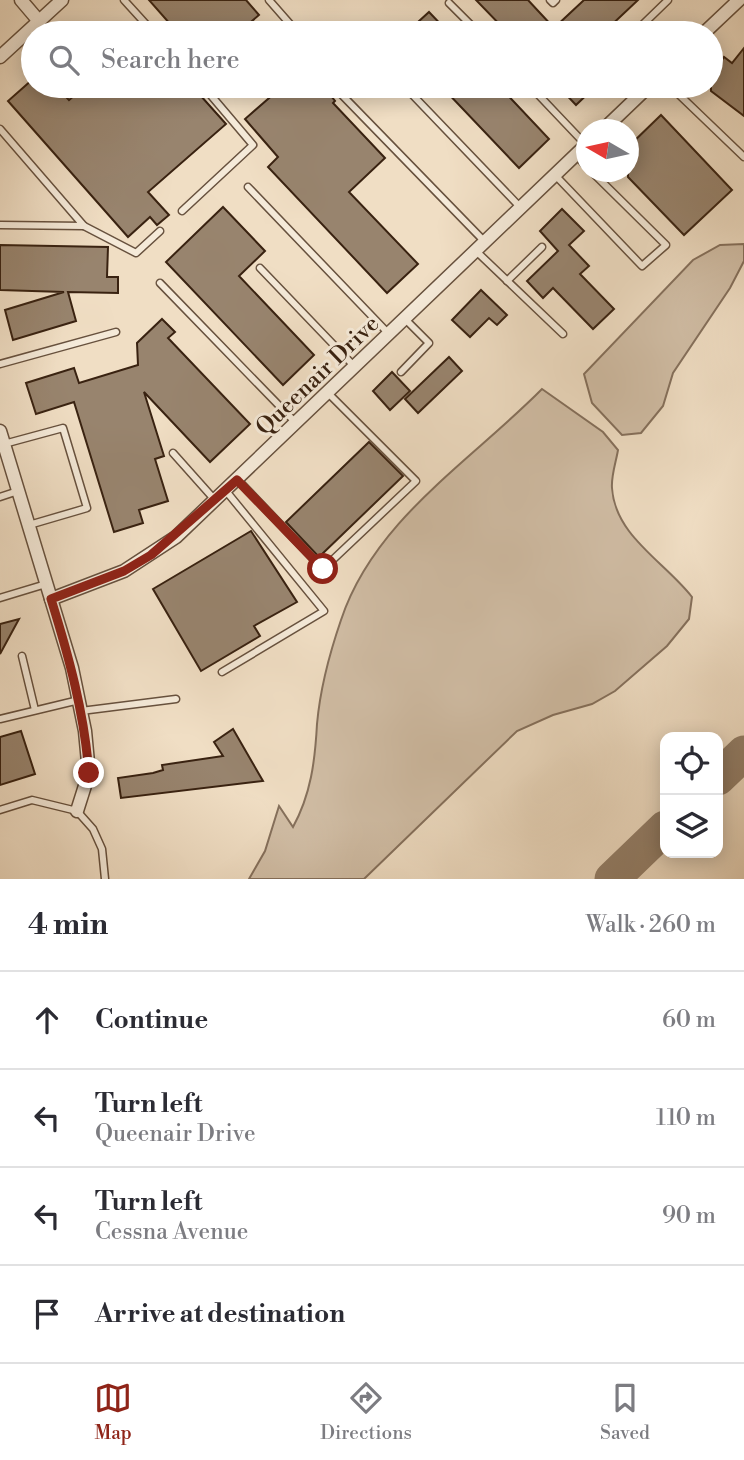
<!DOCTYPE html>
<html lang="en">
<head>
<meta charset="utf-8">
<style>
  :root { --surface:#fff; --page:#f2f2f3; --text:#2b2b33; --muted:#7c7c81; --line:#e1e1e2; --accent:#8f2418 }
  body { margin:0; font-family:"Libre Bodoni",serif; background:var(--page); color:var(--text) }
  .controls { position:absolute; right:21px; bottom:21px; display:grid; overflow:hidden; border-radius:14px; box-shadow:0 4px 18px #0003 }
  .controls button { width:63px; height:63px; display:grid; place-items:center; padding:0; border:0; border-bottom:2px solid var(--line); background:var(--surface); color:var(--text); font:35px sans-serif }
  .compass { position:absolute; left:576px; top:119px; width:63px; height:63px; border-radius:50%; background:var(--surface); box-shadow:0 4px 18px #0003; rotate:279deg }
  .stop { position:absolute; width:21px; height:21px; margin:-16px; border:5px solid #8f2418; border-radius:50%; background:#fff }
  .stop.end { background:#8f2418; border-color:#fff; box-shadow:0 2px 7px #0008 }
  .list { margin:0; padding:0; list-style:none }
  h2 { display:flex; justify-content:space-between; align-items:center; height:91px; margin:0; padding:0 28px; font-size:30px }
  h2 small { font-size:23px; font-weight:400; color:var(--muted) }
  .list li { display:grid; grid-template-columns:46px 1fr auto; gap:21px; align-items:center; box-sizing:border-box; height:98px; padding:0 28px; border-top:2px solid var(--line) }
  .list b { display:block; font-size:26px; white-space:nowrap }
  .list p { margin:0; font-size:23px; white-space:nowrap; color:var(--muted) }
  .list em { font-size:23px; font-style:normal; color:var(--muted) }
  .icon { flex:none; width:38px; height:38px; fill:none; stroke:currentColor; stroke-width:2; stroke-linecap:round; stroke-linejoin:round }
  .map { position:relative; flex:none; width:744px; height:879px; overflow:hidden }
  .search { position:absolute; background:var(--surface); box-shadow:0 4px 18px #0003; left:21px; right:21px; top:21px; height:77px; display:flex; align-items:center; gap:18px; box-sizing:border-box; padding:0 24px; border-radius:38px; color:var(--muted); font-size:26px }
  .sheet { height:483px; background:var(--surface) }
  nav { display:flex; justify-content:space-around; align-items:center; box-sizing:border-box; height:98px; border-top:2px solid var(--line); background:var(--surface); font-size:19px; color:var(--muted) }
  nav a { display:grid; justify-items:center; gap:4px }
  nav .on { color:var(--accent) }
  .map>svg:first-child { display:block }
  .green { fill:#d1bea6; stroke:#85705c; stroke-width:2 }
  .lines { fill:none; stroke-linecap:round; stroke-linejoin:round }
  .taxiway { stroke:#94806a; stroke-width:35 }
  .building { fill:#98846e; stroke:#392211; stroke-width:2 }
  .lane-casing { stroke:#67513e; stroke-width:9 }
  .street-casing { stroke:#67513e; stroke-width:15 }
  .lane { stroke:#f5ead9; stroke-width:6 }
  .street { stroke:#f5ead9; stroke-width:12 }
  .route { stroke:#8f2418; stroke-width:9 }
  .labels { text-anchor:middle; stroke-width:6; stroke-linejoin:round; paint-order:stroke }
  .street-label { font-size:23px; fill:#392211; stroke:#f5ead9 }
</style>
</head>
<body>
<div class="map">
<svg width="744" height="879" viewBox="0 0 744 879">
  <rect width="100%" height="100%" fill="#f0dec4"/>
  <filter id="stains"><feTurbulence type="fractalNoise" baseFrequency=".00286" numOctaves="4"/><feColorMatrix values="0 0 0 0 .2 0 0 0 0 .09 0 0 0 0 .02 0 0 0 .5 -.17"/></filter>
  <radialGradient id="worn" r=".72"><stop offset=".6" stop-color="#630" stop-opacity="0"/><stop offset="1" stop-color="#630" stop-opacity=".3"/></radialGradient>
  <!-- green -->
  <g class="green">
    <path d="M744 244V261L730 288 673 373 663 406 641 433 622 435 592 403 584 374 693 260 720 245Z"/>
    <path d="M542 389 603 432 618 450C616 462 611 476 612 488 615 536 665 562 692 597L689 619 667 646 615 691 592 704 553 715 517 731 364 879H249L265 851 279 806 293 827C311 794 315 761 317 724 320 690 330 652 341 620 374 520 471 461 542 389Z"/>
  </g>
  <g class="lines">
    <!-- taxiway -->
    <g class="taxiway">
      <path d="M718 778 744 753"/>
      <path d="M612 879 665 828"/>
    </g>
  </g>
  <!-- building -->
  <g class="building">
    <path d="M149 0H246L259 15 238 33H178Z"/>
    <path d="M476 0H528L554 28 584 0H638L603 33H508Z"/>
    <path d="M429 12 449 33H406Z"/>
    <path d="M744 48V116L711 91V76L724 57 732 63Z"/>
    <path d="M33 79V86H56L69 100 85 86H192L226 124 148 192 169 215 157 225 150 217 128 237 8 101Z"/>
    <path d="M283 86H323L335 101 333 103 385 158 349 192 418 264 387 293 268 167 278 157 245 119Z"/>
    <path d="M441 86H499L549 139 519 168Z"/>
    <path d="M558 86H596L576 105Z"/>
    <path d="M661 115 732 190 684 235 628 177V147Z"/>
    <path d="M223 207 265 251 239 276 314 355 283 385 166 262Z"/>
    <path d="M562 209 584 231 569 245 589 266 580 274 614 309 593 329 553 288 543 298 527 281 558 251 540 231Z"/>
    <path d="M0 245 108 247 107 277H118V293L68 292 76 321 13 340 5 310 64 292 0 290Z"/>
    <path d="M481 290 507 315 497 325 489 318 470 337 452 320Z"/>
    <path d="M162 319 175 332 168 338 250 424 210 462 144 392 164 456 155 459 168 501 139 510 143 523 114 532 74 402 36 414 26 383 74 368 79 383 138 365 137 343Z"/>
    <path d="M449 357 462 371 418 413 405 399Z"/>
    <path d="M392 372 410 391 390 410 373 391Z"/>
    <path d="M369 442 403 476 319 557 286 522Z"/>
    <path d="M251 531 297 602 254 626 260 636 201 671 153 589Z"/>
    <path d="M19 619 0 654V624Z"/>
    <path d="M233 729 263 781 121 798 118 778 153 773 163 770 162 765 223 756 214 742Z"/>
    <path d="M21 731 35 774 0 785V737Z"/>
  </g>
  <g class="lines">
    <!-- lane casing -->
    <g class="lane-casing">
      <g id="lane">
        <path d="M124 0 154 33"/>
        <path d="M269 0 290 24"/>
        <path d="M550 0 553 3 556 0"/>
        <path d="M449 3 479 33"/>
        <path d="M634 33 668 0"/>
        <path d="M404 86 521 208"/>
        <path d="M530 86 586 145"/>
        <path d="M670 86 744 157"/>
        <path d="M342 95 485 242"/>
        <path d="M0 129 84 226 0 225"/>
        <path d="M576 155 586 166"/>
        <path d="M555 175 642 266 666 245 592 172"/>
        <path d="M248 187 388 333"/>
        <path d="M182 211 253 145 203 86"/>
        <path d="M84 226 136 253 160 231"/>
        <path d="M476 251 563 334"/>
        <path d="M260 268 354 366"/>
        <path d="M507 281 542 247"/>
        <path d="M160 283 295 422"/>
        <path d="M0 364 116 332"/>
        <path d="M401 372 429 343 405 319"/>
        <path d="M4 444 63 428 87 508 29 525"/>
        <path d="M173 453 214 499"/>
        <path d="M238 480 323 569 416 481 328 393"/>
        <path d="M0 497 18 491"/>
        <path d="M0 598 46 584"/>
        <path d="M22 656 35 710"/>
        <path d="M222 672 324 611 226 491"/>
        <path d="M81 711 176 699"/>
        <path d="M0 719 79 700"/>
        <path d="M0 810 32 800 77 811 93 829 102 849 105 879"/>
      </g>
    </g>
    <!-- street casing -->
    <g class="street-casing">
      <g id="street">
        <path d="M21 0 38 20"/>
        <path d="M704 33 739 0"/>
        <path d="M0 57 62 0"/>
        <path d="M603 130 649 86"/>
        <path d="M0 431 72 668 85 731 89 773 77 811"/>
        <path d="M51 599 124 571 176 537 586 145"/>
      </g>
    </g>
    <!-- lane -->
    <use href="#lane" class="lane"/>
    <!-- street -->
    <use href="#street" class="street"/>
  </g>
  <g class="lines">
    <!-- route -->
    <path class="route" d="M89 773C84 712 69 657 51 599L124 571 151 555 237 480 323 569"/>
  </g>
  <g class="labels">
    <!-- street labels -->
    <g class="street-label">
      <text transform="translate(317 375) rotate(-44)" y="8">Queenair Drive</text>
    </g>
  </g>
  <rect width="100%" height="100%" filter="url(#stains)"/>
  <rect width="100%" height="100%" fill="url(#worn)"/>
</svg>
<div class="controls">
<button><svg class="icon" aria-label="locate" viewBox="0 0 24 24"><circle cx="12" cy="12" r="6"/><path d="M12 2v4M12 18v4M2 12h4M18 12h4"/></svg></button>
<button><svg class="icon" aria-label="layers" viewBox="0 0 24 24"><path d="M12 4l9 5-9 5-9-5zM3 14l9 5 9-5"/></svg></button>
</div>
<svg class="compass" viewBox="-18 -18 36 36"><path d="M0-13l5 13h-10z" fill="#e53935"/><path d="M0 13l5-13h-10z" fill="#7c7c81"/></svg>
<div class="stop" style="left:323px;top:569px"></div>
<div class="stop end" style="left:89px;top:773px"></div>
<div class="search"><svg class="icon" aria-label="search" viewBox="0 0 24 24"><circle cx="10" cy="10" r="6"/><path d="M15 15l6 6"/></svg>Search here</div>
</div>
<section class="sheet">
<h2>4 min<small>Walk · 260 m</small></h2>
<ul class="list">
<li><svg class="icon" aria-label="ahead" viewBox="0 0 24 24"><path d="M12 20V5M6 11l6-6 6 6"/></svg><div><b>Continue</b></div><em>60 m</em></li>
<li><svg class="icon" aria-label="left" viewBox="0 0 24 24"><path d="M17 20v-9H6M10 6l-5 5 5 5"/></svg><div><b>Turn left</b><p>Queenair Drive</p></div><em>110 m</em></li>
<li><svg class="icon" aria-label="left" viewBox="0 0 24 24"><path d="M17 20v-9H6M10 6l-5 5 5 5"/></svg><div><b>Turn left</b><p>Cessna Avenue</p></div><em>90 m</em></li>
<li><svg class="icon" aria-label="arrive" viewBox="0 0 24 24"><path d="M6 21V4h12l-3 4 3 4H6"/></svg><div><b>Arrive at destination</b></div></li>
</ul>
</section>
<nav>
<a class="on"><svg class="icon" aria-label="map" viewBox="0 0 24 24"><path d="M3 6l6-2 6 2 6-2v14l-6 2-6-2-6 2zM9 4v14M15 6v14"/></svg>Map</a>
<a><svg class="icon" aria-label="directions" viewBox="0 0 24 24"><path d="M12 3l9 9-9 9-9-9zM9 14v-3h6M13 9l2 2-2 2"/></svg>Directions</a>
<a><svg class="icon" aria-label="saved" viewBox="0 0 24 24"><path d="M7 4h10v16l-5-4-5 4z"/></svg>Saved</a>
</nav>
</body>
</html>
